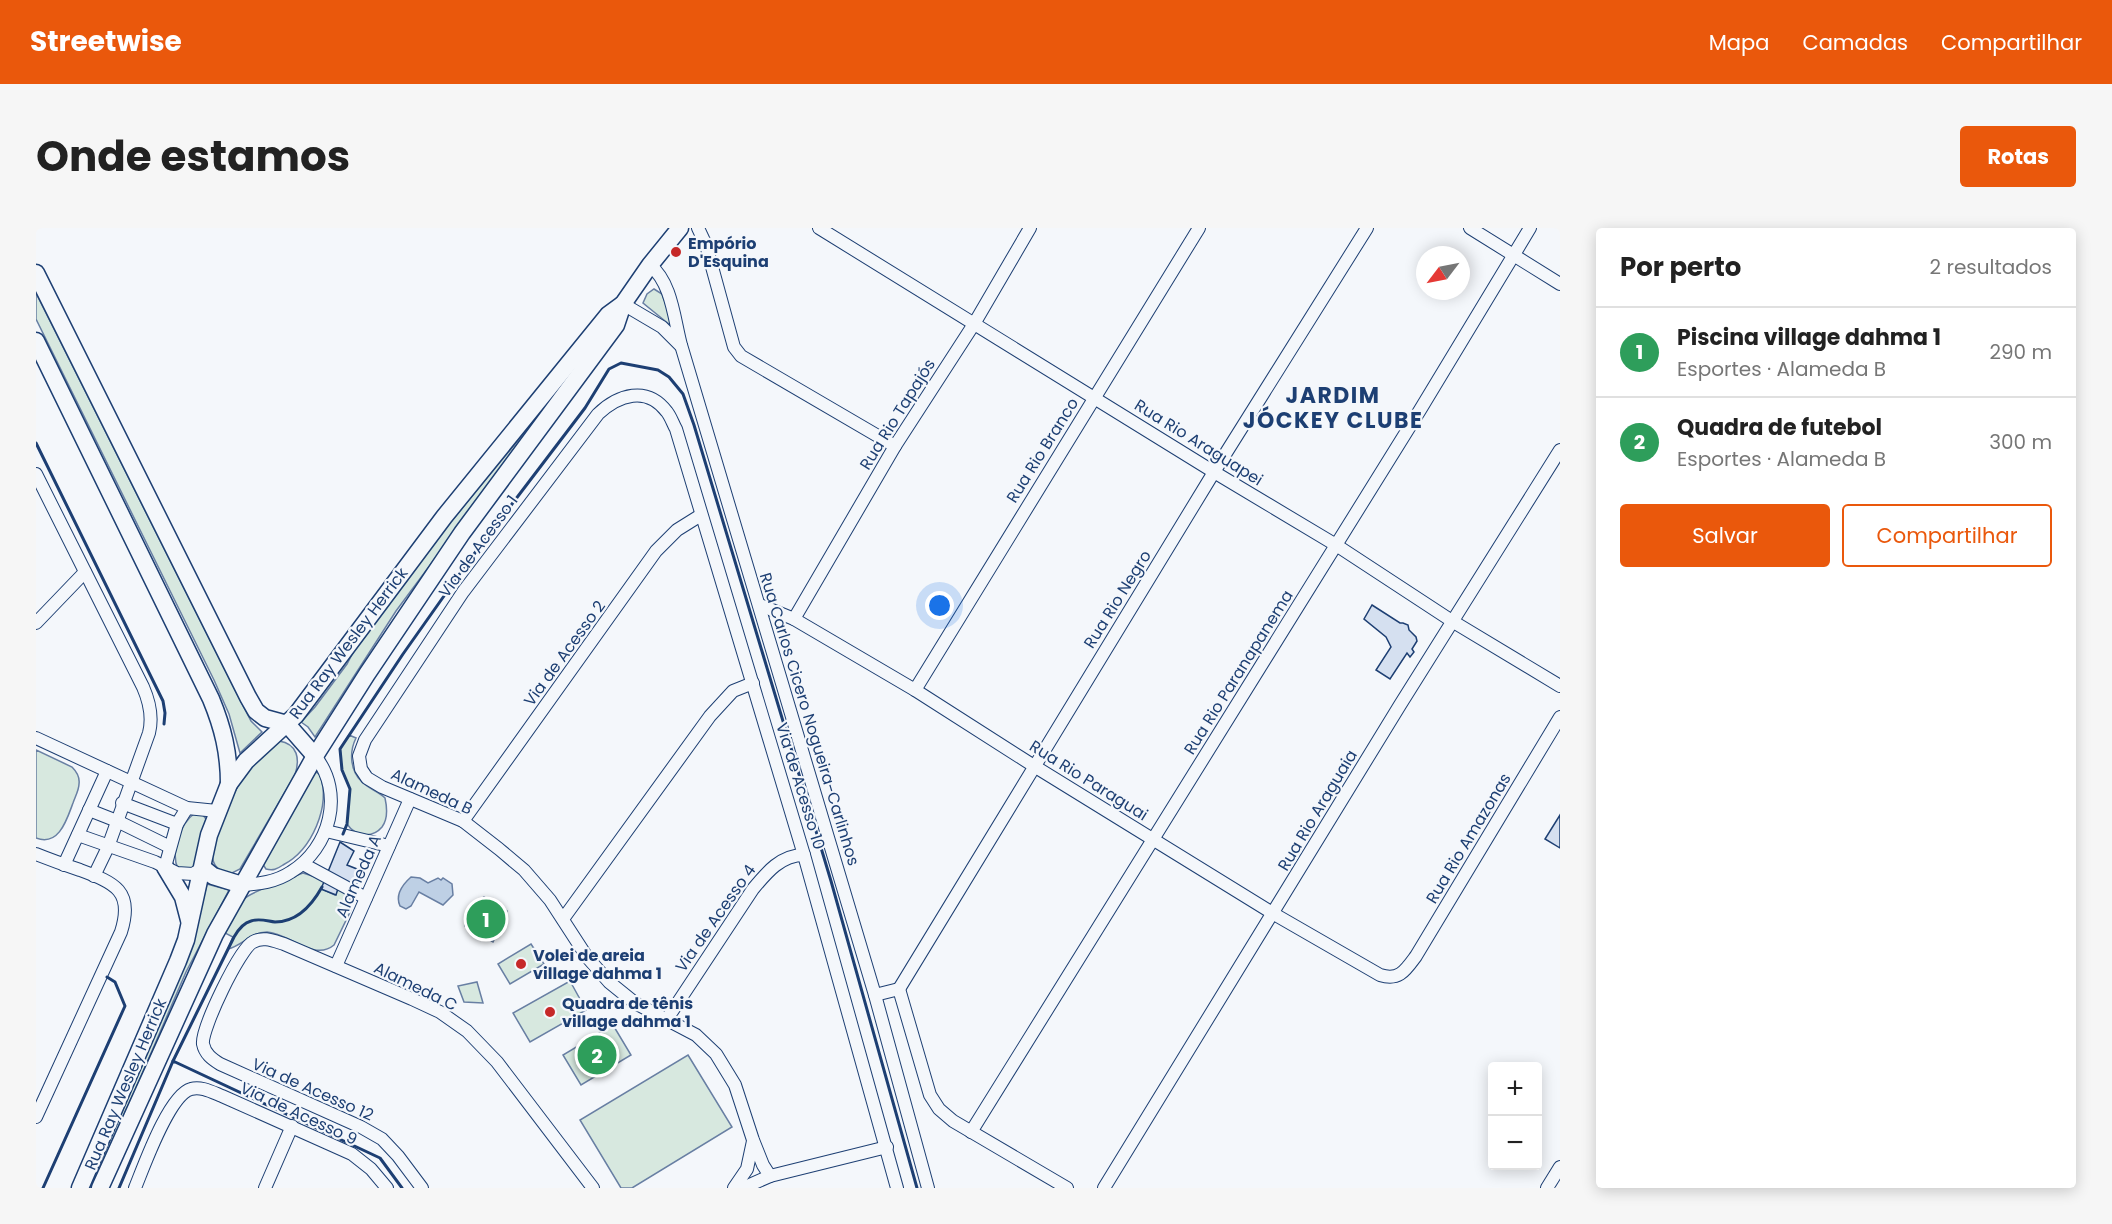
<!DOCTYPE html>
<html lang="pt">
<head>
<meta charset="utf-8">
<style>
  :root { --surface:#fff; --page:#f6f6f6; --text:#222; --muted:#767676; --line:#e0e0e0; --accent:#ea580c }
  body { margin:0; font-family:Poppins,sans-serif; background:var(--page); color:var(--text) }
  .controls { position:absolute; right:18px; bottom:18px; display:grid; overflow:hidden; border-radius:6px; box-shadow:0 3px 15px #0003 }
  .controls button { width:54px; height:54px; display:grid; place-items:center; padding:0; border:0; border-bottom:2px solid var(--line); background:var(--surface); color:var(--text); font:30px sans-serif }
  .compass { position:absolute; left:1380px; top:18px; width:54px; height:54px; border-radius:50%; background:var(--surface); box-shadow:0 3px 15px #0003; rotate:238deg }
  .you { position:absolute; left:904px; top:378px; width:21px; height:21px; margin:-15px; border:4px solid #fff; border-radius:50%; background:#1a73e8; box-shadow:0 0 0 9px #1a73e833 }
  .badge { display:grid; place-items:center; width:39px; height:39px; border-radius:50%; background:var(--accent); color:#fff; font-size:20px; font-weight:700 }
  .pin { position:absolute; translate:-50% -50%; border:3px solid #fff; box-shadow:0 2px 6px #0006 }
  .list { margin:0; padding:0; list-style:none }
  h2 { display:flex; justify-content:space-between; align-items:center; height:78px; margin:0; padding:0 24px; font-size:26px }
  h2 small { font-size:20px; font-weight:400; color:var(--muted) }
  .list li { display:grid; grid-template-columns:39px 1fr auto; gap:18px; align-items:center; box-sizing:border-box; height:90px; padding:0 24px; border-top:2px solid var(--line) }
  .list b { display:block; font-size:22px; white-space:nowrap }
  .list p { margin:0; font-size:20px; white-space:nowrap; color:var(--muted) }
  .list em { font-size:20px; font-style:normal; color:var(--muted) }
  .actions { display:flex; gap:12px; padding:18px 24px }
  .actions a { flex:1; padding:14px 0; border:2px solid var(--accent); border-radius:6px; text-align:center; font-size:21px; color:var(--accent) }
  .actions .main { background:var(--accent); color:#fff }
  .map { position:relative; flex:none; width:1524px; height:960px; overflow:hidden; border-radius:6px }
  header { display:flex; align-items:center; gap:36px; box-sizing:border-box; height:84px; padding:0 30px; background:var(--accent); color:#fff }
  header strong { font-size:28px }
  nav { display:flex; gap:33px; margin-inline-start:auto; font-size:21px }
  .intro { display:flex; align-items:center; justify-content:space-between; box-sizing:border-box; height:144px; padding:0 36px }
  h1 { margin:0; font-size:42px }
  .button { padding:15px 27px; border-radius:6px; background:var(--accent); color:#fff; font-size:21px; font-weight:700 }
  main { display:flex; gap:36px; padding:0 36px }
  aside { flex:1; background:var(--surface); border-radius:6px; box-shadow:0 3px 15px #0003 }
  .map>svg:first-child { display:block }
  .green { fill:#d7e8df; stroke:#687fa3; stroke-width:1.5 }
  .water { fill:#bed0e5; stroke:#687fa3; stroke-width:1.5 }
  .building { fill:#d5e0f0; stroke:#1d3f73; stroke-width:1.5 }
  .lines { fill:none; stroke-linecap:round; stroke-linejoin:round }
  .street-casing { stroke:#1d3f73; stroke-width:14 }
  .secondary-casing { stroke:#1d3f73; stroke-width:19 }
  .street { stroke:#f4f7fb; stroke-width:12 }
  .secondary { stroke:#f4f7fb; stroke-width:16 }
  .wall { stroke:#1d3f73; stroke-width:3 }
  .poi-dot { fill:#c62828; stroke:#f4f7fb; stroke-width:2 }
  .labels { text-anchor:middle; stroke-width:4.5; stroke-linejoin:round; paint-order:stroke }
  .poi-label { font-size:16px; font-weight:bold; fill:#1d3f73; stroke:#f4f7fb; text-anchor:start }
  .street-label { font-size:16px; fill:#1d3f73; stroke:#f4f7fb }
  .district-label { font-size:22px; font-weight:bold; letter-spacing:1.5px; fill:#1d3f73; stroke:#f4f7fb }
</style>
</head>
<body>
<header>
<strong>Streetwise</strong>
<nav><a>Mapa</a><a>Camadas</a><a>Compartilhar</a></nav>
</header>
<div class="intro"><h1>Onde estamos</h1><a class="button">Rotas</a></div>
<main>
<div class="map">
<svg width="1524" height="960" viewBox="0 0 1524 960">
  <rect width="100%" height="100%" fill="#f4f7fb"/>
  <!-- green -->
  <g class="green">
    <path d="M618 61 626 66 636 94 634 97 607 75 611 66Z"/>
    <path d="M0 65 199 462 215 493 226 504 204 525 193 486 178 452 0 91Z"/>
    <path d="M531 153 360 383 279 509 272 499 265 494 279 479 311 436 325 409 408 302Z"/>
    <path d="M313 507 320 510C313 524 314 543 326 554 333 561 342 563 349 570 351 579 352 591 346 599 336 611 319 608 311 596L314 561 306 542 304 521Z"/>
    <path d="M243 513C262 516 264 531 259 547L204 641 194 646C186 643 179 641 177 632 172 614 205 548 217 534 224 526 234 520 243 513Z"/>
    <path d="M0 522 36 539C41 544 44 549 43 556 43 562 39 569 37 575 31 591 23 619 0 610Z"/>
    <path d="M280 544 284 547C295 578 276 622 247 637 241 641 237 643 230 641L226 635 277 545Z"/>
    <path d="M159 585 167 587 170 591 162 631 157 641H142C134 624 145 595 159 585Z"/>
    <path d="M267 645 289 652 286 661 299 667 303 658 314 667 315 682 298 717C278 734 253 705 231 704 215 704 206 718 192 721L197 709 189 705C194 694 200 681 207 672 212 665 256 649 267 645Z"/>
    <path d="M171 656 193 662 150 744 65 941 56 960H52L159 705Z"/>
    <path d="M495 716 508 736 474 756 462 736Z"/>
    <path d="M534 753 550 782 494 814 477 785Z"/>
    <path d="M441 754 447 775 428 774 422 758Z"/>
    <path d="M577 797 595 827 545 857 527 827Z"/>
    <path d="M652 827 696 899 596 960H585L544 892Z"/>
  </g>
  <!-- water -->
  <g class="water">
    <path d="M375 649 384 650 392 655 402 650 405 652 407 650 416 656 417 667 407 677 383 664 375 678 370 681 364 678C359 667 366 657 375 649Z"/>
    <path d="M448 669 471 683 457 714 429 698 436 677 443 678 444 672Z"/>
  </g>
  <!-- building -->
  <g class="building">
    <path d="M1336 377 1364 395H1367L1372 397 1373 402 1380 409 1381 413 1376 421 1378 424 1374 429 1371 425 1354 451 1340 442 1355 419 1350 409 1328 391Z"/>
    <path d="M1524 587V620L1509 611Z"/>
    <path d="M304 614 318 623 311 637 326 643 320 658 304 654 300 667 285 661Z"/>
  </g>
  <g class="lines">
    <!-- street casing -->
    <g class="street-casing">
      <g id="street">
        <path d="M662 0 670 17 698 119 705 128 859 218"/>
        <path d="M783 0 1178 244 1300 317 1416 393 1524 458"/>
        <path d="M1434 0 1524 56"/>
        <path d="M614 37C636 55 638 91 645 117L839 767 892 960"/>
        <path d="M587 76 626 99 644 117"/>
        <path d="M0 246 107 459C114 475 117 489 113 505L72 619 58 648"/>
        <path d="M724 377 758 391 879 462 998 538 1238 686 1344 747C1363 753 1369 743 1380 728L1524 489"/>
        <path d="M758 391 859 218 938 96 994 0"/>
        <path d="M0 395 49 344"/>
        <path d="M879 462 1163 0"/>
        <path d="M0 510 151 580 181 583"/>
        <path d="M86 575 141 596"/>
        <path d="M53 582 81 593 134 619"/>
        <path d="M427 593 620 323 641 302 665 287"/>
        <path d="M290 603 353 618"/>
        <path d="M42 607 119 634 141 645 157 646 167 640"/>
        <path d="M0 626C15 632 29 637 44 642 79 655 98 663 85 704L0 889"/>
        <path d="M267 636 330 670"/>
        <path d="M28 637 71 543"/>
        <path d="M129 639 141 596 151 580"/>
        <path d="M206 657C223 656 240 654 255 644 294 620 309 565 279 528"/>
        <path d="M527 691 674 488 697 463 717 455"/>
        <path d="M300 738 374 571"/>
        <path d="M863 761 1178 244 1331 0"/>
        <path d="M863 761 894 867 903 881 917 893 1031 960"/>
        <path d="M839 767 863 761"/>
        <path d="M631 791 717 661C731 644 745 627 768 627"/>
        <path d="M935 904 1384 182 1494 0"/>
        <path d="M734 948 727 937 717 912 699 857 680 826 660 807 599 775 573 754 551 729 514 672 488 642 463 621 427 593 346 559 331 550 325 541 323 528 329 512 427 364 562 186C582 167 611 157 631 184 635 189 637 196 640 201L768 627 861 960"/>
        <path d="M99 960C108 938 133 867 155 861 165 858 176 864 186 868L316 926 335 941 351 960"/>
        <path d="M229 960 256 898"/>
        <path d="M386 960 362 928 346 911 325 899 184 836C176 831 169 826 167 816 165 801 204 720 217 714 227 708 238 713 248 716L376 771 404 784 431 803 461 834 557 960"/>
        <path d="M698 960 711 941 717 913"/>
        <path d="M707 960 734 948 851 919"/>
        <path d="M1068 960 1364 477 1524 222"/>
        <path d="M1511 960 1524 939"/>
      </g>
    </g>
    <!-- secondary casing -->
    <g class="secondary-casing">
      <g id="secondary">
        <path d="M0 45 212 469 220 483 229 490 251 496 279 528"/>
        <path d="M0 113 175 471C187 500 193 525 193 556"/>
        <path d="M129 639 147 669 153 692"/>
        <path d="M167 640 177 648 206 657"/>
        <path d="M44 960 142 733 150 712 173 607 193 556 210 533 260 487 408 289 572 87 587 76 614 37 644 0"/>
        <path d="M64 960 179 706 279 528 331 446 426 305 580 97 587 76"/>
      </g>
    </g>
    <!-- street -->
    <use href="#street" class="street"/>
    <!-- secondary -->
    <use href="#secondary" class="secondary"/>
    <!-- wall -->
    <g class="wall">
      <path d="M0 215 127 473 129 485 128 496"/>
      <path d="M307 606 311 596 314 561 306 542 304 521 367 426 432 334 549 180 573 141 585 135 622 142 633 149 647 166 658 197 795 653 881 960"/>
      <path d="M286 659C276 677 262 694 239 694 231 693 223 690 215 693 207 695 202 702 198 709L137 833 344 930 366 960"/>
      <path d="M7 960 89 778 79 754 71 749"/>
      <path d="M83 960 137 833 138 834"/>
    </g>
  </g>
  <!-- markers -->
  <g class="poi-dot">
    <circle cx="640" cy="24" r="6"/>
    <circle cx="485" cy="736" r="6"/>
    <circle cx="514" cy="784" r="6"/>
  </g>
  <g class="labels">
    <!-- poi labels -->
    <g class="poi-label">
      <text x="652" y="21">Empório<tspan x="652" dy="18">D'Esquina</tspan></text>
      <text x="497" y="733">Volei de areia<tspan x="497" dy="18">village dahma 1</tspan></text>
      <text x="526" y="781">Quadra de tênis<tspan x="526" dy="18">village dahma 1</tspan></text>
    </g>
    <!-- street labels -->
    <g class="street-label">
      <text transform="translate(861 186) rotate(-58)" y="6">Rua Rio Tapajós</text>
      <text transform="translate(1163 214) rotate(32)" y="6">Rua Rio Araguapei</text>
      <text transform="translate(1006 222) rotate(-58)" y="6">Rua Rio Branco</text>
      <text transform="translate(442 318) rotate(-54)" y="6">Via de Acesso 1</text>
      <text transform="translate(1081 371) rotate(-58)" y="6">Rua Rio Negro</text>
      <text transform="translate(312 415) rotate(-53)" y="6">Rua Ray Wesley Herrick</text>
      <text transform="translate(528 425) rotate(-54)" y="6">Via de Acesso 2</text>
      <text transform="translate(1202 444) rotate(-58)" y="6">Rua Rio Paranapanema</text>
      <text transform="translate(774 491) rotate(73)" y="6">Rua Carlos Cicero Nogueira-Carlinhos</text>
      <text transform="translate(1053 552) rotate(32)" y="6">Rua Rio Paraguai</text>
      <text transform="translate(765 558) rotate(73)" y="6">Via de Acesso 10</text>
      <text transform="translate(396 563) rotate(25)" y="6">Alameda B</text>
      <text transform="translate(1281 582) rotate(-59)" y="6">Rua Rio Araguaia</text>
      <text transform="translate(1432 610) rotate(-59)" y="6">Rua Rio Amazonas</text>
      <text transform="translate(322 648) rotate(-66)" y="6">Alameda A</text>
      <text transform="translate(679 690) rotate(-55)" y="6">Via de Acesso 4</text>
      <text transform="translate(380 758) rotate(26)" y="6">Alameda C</text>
      <text transform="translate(89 856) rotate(-67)" y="6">Rua Ray Wesley Herrick</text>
      <text transform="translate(277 861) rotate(24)" y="6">Via de Acesso 12</text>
      <text transform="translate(263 885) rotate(25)" y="6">Via de Acesso 9</text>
    </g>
    <!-- district labels -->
    <g class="district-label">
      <text x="1297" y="175">JARDIM<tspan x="1297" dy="25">JÓCKEY CLUBE</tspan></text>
    </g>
  </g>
</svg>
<div class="controls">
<button>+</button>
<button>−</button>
</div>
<svg class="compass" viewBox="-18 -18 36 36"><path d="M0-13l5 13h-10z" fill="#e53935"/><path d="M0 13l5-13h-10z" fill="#767676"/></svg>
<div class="you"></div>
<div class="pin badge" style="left:450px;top:691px;background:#2e9e5b">1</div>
<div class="pin badge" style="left:561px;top:827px;background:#2e9e5b">2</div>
</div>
<aside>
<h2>Por perto<small>2 resultados</small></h2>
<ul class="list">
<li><span class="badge" style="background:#2e9e5b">1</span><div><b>Piscina village dahma 1</b><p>Esportes · Alameda B</p></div><em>290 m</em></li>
<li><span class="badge" style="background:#2e9e5b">2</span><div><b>Quadra de futebol</b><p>Esportes · Alameda B</p></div><em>300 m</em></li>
</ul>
<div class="actions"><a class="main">Salvar</a><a>Compartilhar</a></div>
</aside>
</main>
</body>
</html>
